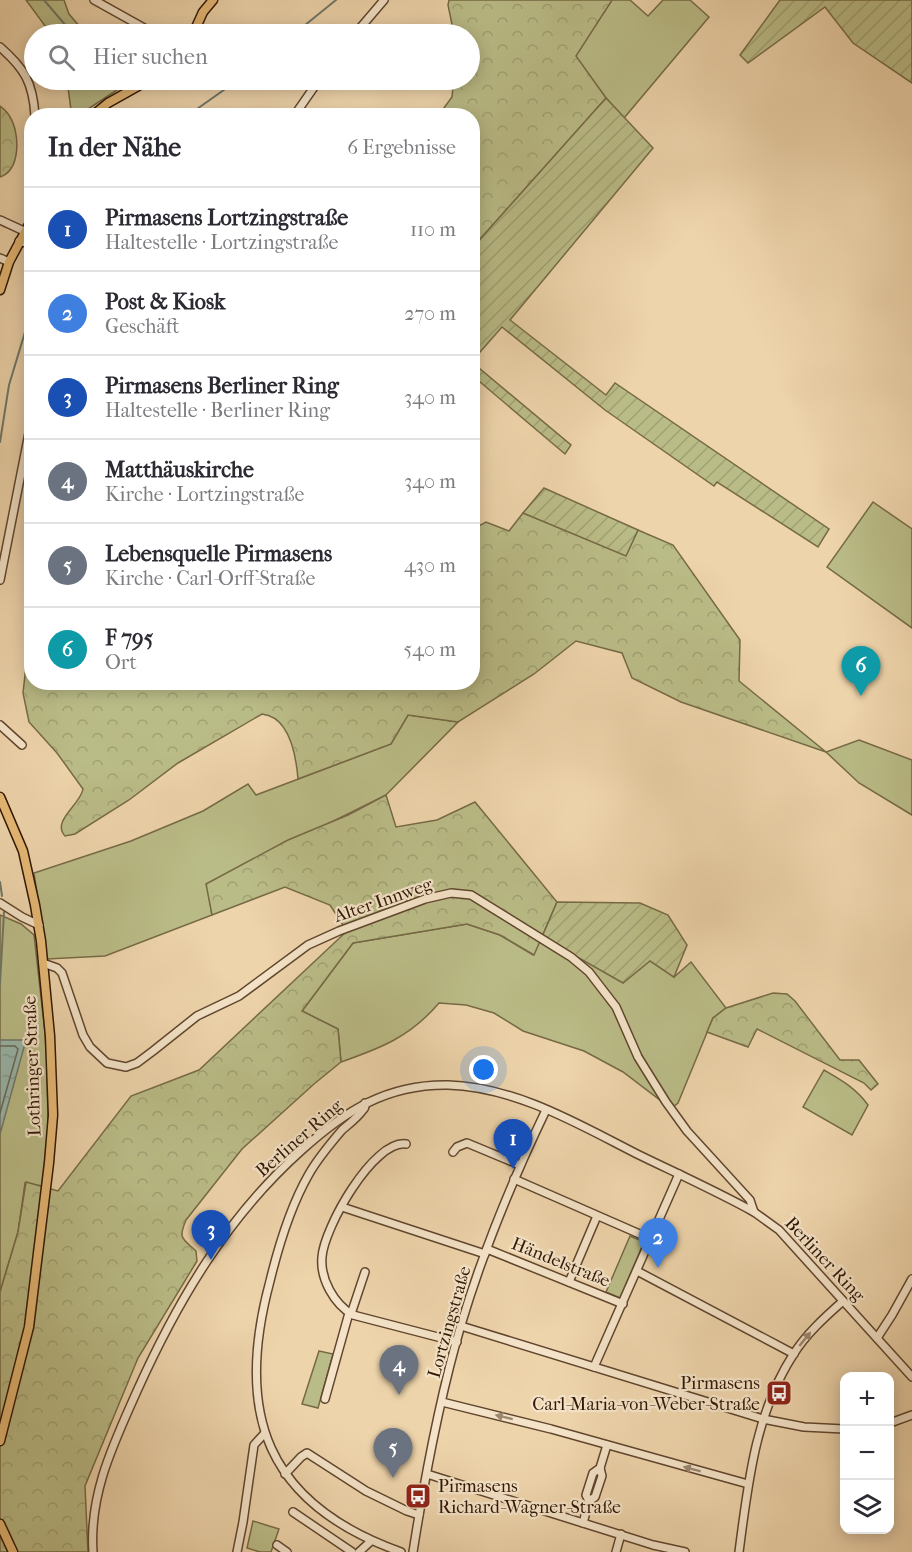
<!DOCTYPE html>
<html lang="de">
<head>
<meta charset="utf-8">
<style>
  :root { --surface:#fff; --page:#f2f2f3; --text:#2b2b33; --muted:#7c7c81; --line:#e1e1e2; --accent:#0b8043 }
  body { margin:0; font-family:"IM FELL French Canon",serif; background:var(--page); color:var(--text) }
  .controls { position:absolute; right:18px; bottom:18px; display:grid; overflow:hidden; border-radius:12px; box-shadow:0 3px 15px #0003 }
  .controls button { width:54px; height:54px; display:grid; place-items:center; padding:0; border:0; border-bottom:2px solid var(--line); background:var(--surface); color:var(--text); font:30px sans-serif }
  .you { position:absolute; left:484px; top:1070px; width:21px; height:21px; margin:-15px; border:4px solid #fff; border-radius:50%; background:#1a73e8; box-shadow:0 0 0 9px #1a73e833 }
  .badge { display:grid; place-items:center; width:39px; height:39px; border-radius:50%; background:var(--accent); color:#fff; font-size:20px; font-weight:700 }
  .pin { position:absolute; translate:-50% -50px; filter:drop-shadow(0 2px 3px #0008) }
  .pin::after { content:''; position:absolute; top:32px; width:21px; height:18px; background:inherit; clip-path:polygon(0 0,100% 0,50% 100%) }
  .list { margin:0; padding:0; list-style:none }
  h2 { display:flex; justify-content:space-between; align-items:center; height:78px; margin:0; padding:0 24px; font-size:26px }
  h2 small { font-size:20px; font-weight:400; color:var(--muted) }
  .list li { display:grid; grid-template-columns:39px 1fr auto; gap:18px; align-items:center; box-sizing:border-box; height:84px; padding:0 24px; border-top:2px solid var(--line) }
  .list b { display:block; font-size:22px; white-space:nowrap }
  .list p { margin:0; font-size:20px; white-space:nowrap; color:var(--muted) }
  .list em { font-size:20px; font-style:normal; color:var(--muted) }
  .icon { flex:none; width:33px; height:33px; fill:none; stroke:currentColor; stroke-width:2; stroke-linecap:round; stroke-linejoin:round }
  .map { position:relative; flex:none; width:912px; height:1552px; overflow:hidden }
  .search { position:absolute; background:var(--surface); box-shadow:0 3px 15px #0003; left:24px; top:24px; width:456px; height:66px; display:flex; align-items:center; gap:15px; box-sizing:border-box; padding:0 21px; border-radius:33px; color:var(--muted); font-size:22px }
  .panel { position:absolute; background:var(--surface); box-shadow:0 3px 15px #0003; left:24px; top:108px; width:456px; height:582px; border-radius:24px }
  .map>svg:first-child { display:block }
  .green { fill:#babc87; stroke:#766a46; stroke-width:1.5 }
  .forest { fill:url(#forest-crowns); stroke:#766a46; stroke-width:1.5 }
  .garden { fill:url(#garden-furrows); stroke:#766a46; stroke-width:1.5 }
  .water { fill:url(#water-ripples); stroke:#6f786a; stroke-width:1.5 }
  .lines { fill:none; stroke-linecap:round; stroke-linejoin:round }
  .shore { stroke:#656859; stroke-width:1.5 }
  .stream { stroke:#6f786a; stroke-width:2 }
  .minor-casing { stroke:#60462e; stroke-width:10 }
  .major-casing { stroke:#311705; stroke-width:11 }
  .minor { stroke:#f4e3c8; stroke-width:7 }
  .major { stroke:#e7ba76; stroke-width:8 }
  .oneway { fill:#9c8770 }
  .labels { text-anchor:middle; stroke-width:4.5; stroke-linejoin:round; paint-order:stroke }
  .street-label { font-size:18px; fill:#311705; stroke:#f4e3c8 }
  .poi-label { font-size:18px; fill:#311705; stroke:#f4e3c8; text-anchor:end }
</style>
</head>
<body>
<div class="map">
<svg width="912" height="1552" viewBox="0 0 912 1552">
  <defs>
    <pattern id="forest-crowns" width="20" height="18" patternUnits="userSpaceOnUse" patternTransform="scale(1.5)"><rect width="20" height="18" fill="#babc87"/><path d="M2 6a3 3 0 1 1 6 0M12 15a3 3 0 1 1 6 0" fill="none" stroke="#a0a173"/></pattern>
    <pattern id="garden-furrows" width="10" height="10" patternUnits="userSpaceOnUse" patternTransform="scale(1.5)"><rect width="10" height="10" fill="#babc87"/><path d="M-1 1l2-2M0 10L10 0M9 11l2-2" fill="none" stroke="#a0a173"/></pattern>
    <pattern id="water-ripples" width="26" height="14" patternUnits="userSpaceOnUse" patternTransform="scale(1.5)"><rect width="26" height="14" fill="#99b8ad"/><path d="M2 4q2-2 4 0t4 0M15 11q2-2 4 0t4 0" fill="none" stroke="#849d93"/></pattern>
  </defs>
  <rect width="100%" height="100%" fill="#eed4ab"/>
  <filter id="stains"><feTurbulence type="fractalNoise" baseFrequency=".00333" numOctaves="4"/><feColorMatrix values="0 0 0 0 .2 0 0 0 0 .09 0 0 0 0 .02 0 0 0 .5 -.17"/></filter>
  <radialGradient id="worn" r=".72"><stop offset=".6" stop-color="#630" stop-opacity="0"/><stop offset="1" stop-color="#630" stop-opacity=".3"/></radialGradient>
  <!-- green -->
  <g class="green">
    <path d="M26 0H64L69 14 86 34H51Z"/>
    <path d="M612 0H630L648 16 663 0H690L709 17 624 118 606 98 575 56Z"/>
    <path d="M67 80H123V86L79 115 71 110Z"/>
    <path d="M873 502 912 529V628L827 567Z"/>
    <path d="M408 715 458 722 386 795 207 884 212 915 105 956 47 959 34 873 131 841 203 811 248 784 256 795 391 744Z"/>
    <path d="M859 740 912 760V815L859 783 826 752Z"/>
    <path d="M0 915 21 924 34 935 45 1033 47 1064 48 1130 42 1186 25 1183 18 1232 0 1292Z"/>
    <path d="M467 924 500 935 533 955 542 937 574 954 650 961 674 977 691 962 726 1008 713 1018 678 1103 673 1107 660 1100 623 1072 584 1051 523 1031 494 1013 466 1005 439 1003C410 1037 381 1048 341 1062L338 1029 302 1011 353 943Z"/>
    <path d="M824 1070C841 1080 856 1088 868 1105L852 1135 803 1107Z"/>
    <path d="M630 1236 644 1242 620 1298 606 1292Z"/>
    <path d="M319 1351 333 1354 318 1408 302 1404Z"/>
    <path d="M253 1521 279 1529 271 1552H260L247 1548Z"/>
  </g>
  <!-- forest -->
  <g class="forest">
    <path d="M449 0H612L576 56 606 98 473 247 472 116H438L452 97 453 87 447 80H470V34H454L448 5Z"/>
    <path d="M0 106C4 109 8 112 10 117 20 133 21 170 0 177Z"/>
    <path d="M523 513 626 555 638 530 673 545 740 640 739 681 826 752 681 702 632 678 622 653 576 641 534 674 458 722 408 715 391 744 298 779C296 755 290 717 262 714L178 763 129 800 75 834 65 836C51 821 81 804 83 789L57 753 29 722 23 693 31 621 32 682H472L473 529 486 522 509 531Z"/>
    <path d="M386 795 396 827 437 820 475 802 557 902 534 955 500 935 467 924 353 943 302 1011 338 1029 341 1062 314 1084 242 1149 186 1220C178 1239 182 1238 196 1251L197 1261 138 1358 85 1486 88 1552H0V1292L18 1232 26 1182 58 1191 131 1096 199 1070 347 931 330 905 285 887 212 915 206 884 288 840 348 815Z"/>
    <path d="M773 993 787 994 795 1001 840 1060H859L878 1084 871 1090 864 1083 757 1029 748 1047 707 1032 713 1018 726 1008Z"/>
  </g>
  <!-- garden -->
  <g class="garden">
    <path d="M780 0H912V83L853 43 825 7 748 63 740 55Z"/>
    <path d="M606 98 653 148 510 320 606 395 615 383 829 529 818 547 717 482 714 486 605 410 502 327 473 360V247Z"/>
    <path d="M473 363 571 445 565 454 473 376Z"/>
    <path d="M544 488 638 530 626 556 523 513Z"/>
    <path d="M557 902 640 903 668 915 687 945 674 977 650 961 623 983 542 937Z"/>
  </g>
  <!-- water -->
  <path class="water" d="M0 1040H26L0 1134Z"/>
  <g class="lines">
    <!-- shore -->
    <path class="shore" d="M0 1046H15L18 1049 0 1113"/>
    <!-- stream -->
    <g class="stream">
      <path d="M44 0 73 34"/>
      <path d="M294 34 336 0"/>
      <path d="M109 80 116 88"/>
      <path d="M187 116 238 80"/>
      <path d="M0 442 9 385 32 309"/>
      <path d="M0 882 2 896"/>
      <path d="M0 984 4 912"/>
    </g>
    <!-- minor casing -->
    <g class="minor-casing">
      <g id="minor">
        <path d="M94 0 155 34"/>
        <path d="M355 34 384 0"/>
        <path d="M0 47C24 68 33 82 35 116"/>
        <path d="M294 116 319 80"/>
        <path d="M32 168 30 190 32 215"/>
        <path d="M0 220 24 231"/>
        <path d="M19 241 32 245"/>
        <path d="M0 258 9 262"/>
        <path d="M0 580 32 418"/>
        <path d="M0 725 22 745"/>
        <path d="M0 903 22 917 39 925"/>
        <path d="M43 963 57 968 62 973 83 1035 90 1047 107 1063 126 1067 137 1063 153 1051 197 1016 239 996 308 945 339 931 425 899 451 893 471 895 571 957 589 972 616 1007 638 1057 666 1102 687 1131 750 1200 754 1212"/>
        <path d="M365 1103C365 1108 365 1108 362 1111 357 1118 349 1124 342 1130 330 1144 318 1158 309 1174 290 1207 279 1244 270 1281 234 1414 266 1504 401 1552"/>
        <path d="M406 1144C373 1140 324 1228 322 1257 320 1279 334 1304 353 1315L457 1342"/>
        <path d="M453 1152 457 1147 467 1143 520 1165"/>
        <path d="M514 1179 651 1239"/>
        <path d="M342 1207 485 1254"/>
        <path d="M487 1249 623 1304"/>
        <path d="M637 1271 794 1354"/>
        <path d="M569 1282 597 1216"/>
        <path d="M351 1314 365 1272"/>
        <path d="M461 1326 763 1419 804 1427 844 1429"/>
        <path d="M877 1338 892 1315 912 1279"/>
        <path d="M594 1367 679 1174"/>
        <path d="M325 1399 349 1313"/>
        <path d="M442 1402 551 1429 748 1484"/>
        <path d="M890 1423 912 1415"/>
        <path d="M285 1474 301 1457 307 1453 366 1491 407 1511 419 1515"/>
        <path d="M427 1474 653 1545 685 1552"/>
        <path d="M589 1501 586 1495 593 1473 600 1468"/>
        <path d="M293 1512 352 1552"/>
        <path d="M583 1523 589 1501 595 1497 602 1476 600 1468 607 1445"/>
        <path d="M277 1545 287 1552"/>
        <path d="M93 1552C89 1493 114 1443 137 1391 178 1300 227 1217 302 1150 345 1111 387 1084 448 1085 516 1087 578 1124 637 1154 676 1173 716 1191 754 1212L779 1230 912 1377"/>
        <path d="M237 1552 243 1522 254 1445 264 1434"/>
        <path d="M359 1552 371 1541"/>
        <path d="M413 1552C425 1476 439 1399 461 1325 483 1251 513 1179 546 1110"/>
        <path d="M616 1552 621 1534"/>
        <path d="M739 1552C748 1484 755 1414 793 1355 806 1334 825 1317 843 1301"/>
      </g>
    </g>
    <!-- major casing -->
    <g class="major-casing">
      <g id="major">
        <path d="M193 34 203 12 213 0"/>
        <path d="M92 116 108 103 149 80"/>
        <path d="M0 290 9 262 32 219"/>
        <path d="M0 797 23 851 35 905 41 941 50 1036 53 1115 49 1163 29 1327 0 1441"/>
        <path d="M0 1524 13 1552"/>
      </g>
    </g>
    <!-- minor -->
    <use href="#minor" class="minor"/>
    <!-- major -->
    <use href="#major" class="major"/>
  </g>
  <!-- one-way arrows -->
  <defs><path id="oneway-solid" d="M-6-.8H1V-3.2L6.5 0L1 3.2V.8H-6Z" transform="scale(1.5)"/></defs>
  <g class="oneway">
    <use href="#oneway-solid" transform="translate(805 1339) rotate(-51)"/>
    <use href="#oneway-solid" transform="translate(504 1417) rotate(-166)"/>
    <use href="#oneway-solid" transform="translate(692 1469) rotate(-165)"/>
  </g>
  <!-- icons -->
  <defs>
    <g id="bus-square" transform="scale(1.35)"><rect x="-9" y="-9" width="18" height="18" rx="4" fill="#8f2418" stroke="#f4e3c8"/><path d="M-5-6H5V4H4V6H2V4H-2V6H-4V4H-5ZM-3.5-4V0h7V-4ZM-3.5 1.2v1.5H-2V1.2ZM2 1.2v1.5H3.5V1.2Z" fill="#fff"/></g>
  </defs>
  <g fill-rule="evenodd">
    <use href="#bus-square" x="779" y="1393"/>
    <use href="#bus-square" x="418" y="1496"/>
  </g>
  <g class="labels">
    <!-- street labels -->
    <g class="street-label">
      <text transform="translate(383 900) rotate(-19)" y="6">Alter Innweg</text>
      <text transform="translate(32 1066) rotate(-92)" y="6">Lothringer Straße</text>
      <text transform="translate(299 1138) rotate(-41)" y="6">Berliner Ring</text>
      <text transform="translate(825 1259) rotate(47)" y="6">Berliner Ring</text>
      <text transform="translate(561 1262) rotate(22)" y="6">Händelstraße</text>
      <text transform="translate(449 1322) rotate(-74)" y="6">Lortzingstraße</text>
    </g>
    <!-- poi labels -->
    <g class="poi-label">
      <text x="760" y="1389">Pirmasens<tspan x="760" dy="21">Carl-Maria-von-Weber-Straße</tspan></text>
      <text x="438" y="1492" text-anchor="start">Pirmasens<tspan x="438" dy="21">Richard-Wagner-Straße</tspan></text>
    </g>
  </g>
  <rect width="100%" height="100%" filter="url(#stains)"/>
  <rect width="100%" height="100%" fill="url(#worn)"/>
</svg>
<div class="controls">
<button>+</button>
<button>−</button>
<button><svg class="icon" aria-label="layers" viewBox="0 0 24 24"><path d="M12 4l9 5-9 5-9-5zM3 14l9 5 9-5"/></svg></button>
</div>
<div class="you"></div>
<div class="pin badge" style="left:513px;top:1169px;background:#1a4fb4">1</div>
<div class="pin badge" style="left:658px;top:1268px;background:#3f7fe0">2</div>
<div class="pin badge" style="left:211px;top:1260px;background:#1a4fb4">3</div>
<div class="pin badge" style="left:399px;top:1395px;background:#6b7280">4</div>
<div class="pin badge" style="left:393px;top:1478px;background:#6b7280">5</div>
<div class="pin badge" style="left:861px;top:696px;background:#0f9aa8">6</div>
<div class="search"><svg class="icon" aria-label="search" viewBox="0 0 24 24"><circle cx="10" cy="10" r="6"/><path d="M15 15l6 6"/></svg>Hier suchen</div>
<section class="panel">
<h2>In der Nähe<small>6 Ergebnisse</small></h2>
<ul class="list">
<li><span class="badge" style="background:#1a4fb4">1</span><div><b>Pirmasens Lortzingstraße</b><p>Haltestelle · Lortzingstraße</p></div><em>110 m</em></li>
<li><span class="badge" style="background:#3f7fe0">2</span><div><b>Post &amp; Kiosk</b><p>Geschäft</p></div><em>270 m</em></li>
<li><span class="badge" style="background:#1a4fb4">3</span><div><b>Pirmasens Berliner Ring</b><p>Haltestelle · Berliner Ring</p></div><em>340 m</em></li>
<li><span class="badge" style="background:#6b7280">4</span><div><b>Matthäuskirche</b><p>Kirche · Lortzingstraße</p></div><em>340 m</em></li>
<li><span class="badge" style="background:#6b7280">5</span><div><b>Lebensquelle Pirmasens</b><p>Kirche · Carl-Orff-Straße</p></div><em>430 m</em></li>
<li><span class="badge" style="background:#0f9aa8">6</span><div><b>F 795</b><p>Ort</p></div><em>540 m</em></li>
</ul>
</section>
</div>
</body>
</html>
